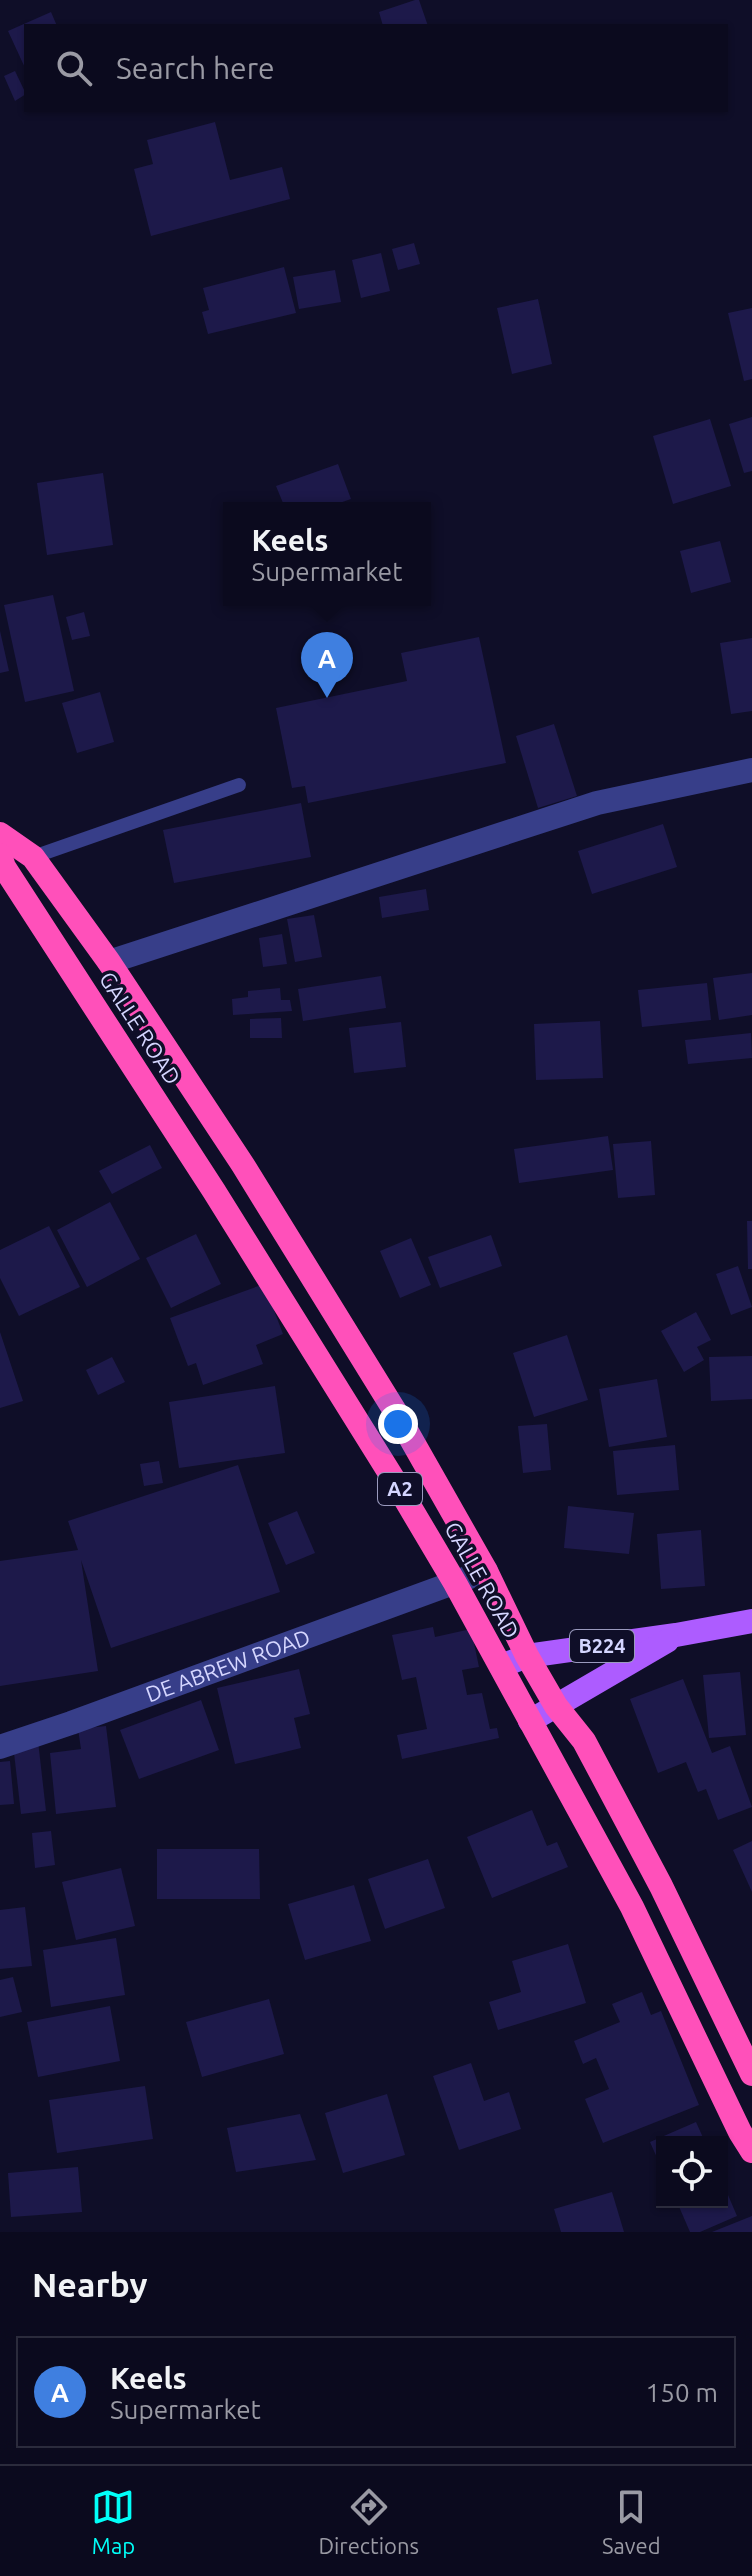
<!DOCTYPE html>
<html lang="en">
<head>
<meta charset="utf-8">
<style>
  :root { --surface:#0b0a1e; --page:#19182b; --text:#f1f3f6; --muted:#9a9aa4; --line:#2b2b3c; --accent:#01fff8 }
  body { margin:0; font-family:Ubuntu,sans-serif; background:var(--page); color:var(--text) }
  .controls { position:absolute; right:24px; bottom:24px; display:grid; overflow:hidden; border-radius:0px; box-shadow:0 2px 6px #0004 }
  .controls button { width:72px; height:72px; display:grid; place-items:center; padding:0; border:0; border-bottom:2px solid var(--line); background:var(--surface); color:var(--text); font:40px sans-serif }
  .you { position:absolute; left:398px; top:1424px; width:28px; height:28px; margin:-20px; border:6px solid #fff; border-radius:50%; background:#1a73e8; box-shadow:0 0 0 12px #1a73e833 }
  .badge { display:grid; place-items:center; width:52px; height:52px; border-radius:50%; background:var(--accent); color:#fff; font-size:26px; font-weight:700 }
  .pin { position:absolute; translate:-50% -66px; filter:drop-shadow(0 2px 4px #0008) }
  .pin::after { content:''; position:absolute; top:42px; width:28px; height:24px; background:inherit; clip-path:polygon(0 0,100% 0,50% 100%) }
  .popup { position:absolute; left:223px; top:502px; width:208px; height:104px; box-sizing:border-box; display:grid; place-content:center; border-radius:0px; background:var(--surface); filter:drop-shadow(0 2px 6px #0005); font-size:26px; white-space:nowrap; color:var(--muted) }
  .popup b { font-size:30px; color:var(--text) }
  .popup::after { content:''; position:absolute; left:50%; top:100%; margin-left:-16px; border:16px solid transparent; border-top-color:var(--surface) }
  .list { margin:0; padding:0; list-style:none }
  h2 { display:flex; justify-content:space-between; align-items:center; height:104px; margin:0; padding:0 32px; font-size:34px }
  h2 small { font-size:26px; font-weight:400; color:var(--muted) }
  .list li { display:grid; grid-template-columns:52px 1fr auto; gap:24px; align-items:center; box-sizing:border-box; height:112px; margin:0 16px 16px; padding:0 16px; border:2px solid var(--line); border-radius:0px }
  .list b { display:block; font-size:30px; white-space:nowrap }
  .list p { margin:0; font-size:26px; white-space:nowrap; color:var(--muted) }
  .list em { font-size:26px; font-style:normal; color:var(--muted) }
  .icon { flex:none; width:44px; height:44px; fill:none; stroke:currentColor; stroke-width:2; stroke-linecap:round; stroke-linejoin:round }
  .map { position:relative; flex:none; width:752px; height:2232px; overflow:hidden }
  .search { position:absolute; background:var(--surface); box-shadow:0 2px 6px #0004; left:24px; right:24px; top:24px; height:88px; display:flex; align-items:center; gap:20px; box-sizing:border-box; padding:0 28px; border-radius:0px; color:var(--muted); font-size:30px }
  .sheet { height:232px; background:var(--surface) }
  nav { display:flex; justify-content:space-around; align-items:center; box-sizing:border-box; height:112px; border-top:2px solid var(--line); background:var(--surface); font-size:22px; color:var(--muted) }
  nav a { display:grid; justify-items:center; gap:4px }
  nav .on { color:var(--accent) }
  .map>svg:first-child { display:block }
  .building { fill:#1d194a }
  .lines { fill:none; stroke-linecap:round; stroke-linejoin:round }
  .lane { stroke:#373e89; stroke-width:14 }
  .street { stroke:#373e89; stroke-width:24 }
  .primary { stroke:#ad5cff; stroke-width:24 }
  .highway { stroke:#ff50ba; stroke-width:24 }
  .labels { text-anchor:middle; stroke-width:7; stroke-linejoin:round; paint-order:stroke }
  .shield { fill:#0f0e28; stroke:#9a9abe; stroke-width:2 }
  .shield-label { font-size:20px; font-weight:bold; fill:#d5d6ff }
  .street-label { font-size:22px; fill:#d5d6ff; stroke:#0f0e28 }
</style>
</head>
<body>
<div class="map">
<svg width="752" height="2232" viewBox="0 0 752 2232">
  <rect width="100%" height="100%" fill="#0f0e28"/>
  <!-- building -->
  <g class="building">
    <path d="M415 0H419L428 26H383L379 12Z"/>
    <path d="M51 12 57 26H26V70L8 31Z"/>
    <path d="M15 71 26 94 15 101 4 76Z"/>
    <path d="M215 122 230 180 282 167 290 199 151 236 134 169 153 164 147 140Z"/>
    <path d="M414 243 420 264 398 270 392 249Z"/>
    <path d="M381 253 390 291 361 298 352 260Z"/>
    <path d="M284 267 296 313 208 334 202 312 209 310 203 288Z"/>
    <path d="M335 270 341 302 299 309 293 277Z"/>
    <path d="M538 299 552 364 512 374 497 308Z"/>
    <path d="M752 308V379L744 381 728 313Z"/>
    <path d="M752 417V471L744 473 729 424Z"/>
    <path d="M710 419 731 486 673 504 653 436Z"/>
    <path d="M338 464 351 499 325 508H271L283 503 276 486Z"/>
    <path d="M103 473 113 545 47 555 37 483Z"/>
    <path d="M720 541 731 582 691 593 680 551Z"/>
    <path d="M53 595 74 691 25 702 4 605Z"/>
    <path d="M84 612 90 636 72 640 66 617Z"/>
    <path d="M0 631 9 671 0 673Z"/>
    <path d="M479 637 506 763 308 803 305 786 292 788 276 708 407 681 401 653Z"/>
    <path d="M752 638V711L731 714 720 643Z"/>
    <path d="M100 692 114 742 77 753 62 703Z"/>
    <path d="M554 724 577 796 538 808 516 736Z"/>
    <path d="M301 803 311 857 174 883 163 830Z"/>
    <path d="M663 824 677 867 592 894 578 851Z"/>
    <path d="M426 889 429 910 382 918 379 897Z"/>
    <path d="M314 915 322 957 295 962 287 919Z"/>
    <path d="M282 934 287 964 263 967 259 938Z"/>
    <path d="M752 973V1015L719 1020 713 978Z"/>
    <path d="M381 976 386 1008 303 1021 298 989Z"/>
    <path d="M707 983 711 1020 642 1027 638 990Z"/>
    <path d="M280 988 281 1000H290L292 1011 233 1015 232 999 248 997V991Z"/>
    <path d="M281 1018 282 1038H250V1019Z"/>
    <path d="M600 1021 603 1078 536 1080 534 1024Z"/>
    <path d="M401 1022 406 1067 354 1073 349 1028Z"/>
    <path d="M751 1033 752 1058 688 1064 685 1040Z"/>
    <path d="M608 1136 613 1170 519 1183 514 1149Z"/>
    <path d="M651 1141 655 1195 618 1198 613 1144Z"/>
    <path d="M150 1145 162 1168 112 1194 99 1171Z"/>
    <path d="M110 1202 140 1259 87 1287 57 1230Z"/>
    <path d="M747 1221H752V1269H748Z"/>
    <path d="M49 1226 80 1287 19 1316 0 1278V1250Z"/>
    <path d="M196 1234 221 1284 171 1308 146 1258Z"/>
    <path d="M491 1235 502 1266 440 1288 428 1257Z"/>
    <path d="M411 1238 431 1285 400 1298 380 1251Z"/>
    <path d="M738 1266 752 1307 731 1315 716 1274Z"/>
    <path d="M264 1284 283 1334 256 1345 263 1364 203 1385 196 1363 188 1366 170 1318Z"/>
    <path d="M696 1312 711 1340 697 1347 704 1360 684 1372 661 1331Z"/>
    <path d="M0 1332 23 1401 0 1408Z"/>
    <path d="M567 1335 588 1400 534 1417 513 1353Z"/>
    <path d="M752 1356V1399L711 1401 709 1357Z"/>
    <path d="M112 1357 125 1382 98 1395 86 1370Z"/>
    <path d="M657 1379 667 1437 609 1447 599 1389Z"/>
    <path d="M275 1386 285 1453 179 1468 169 1402Z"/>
    <path d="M547 1424 551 1470 523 1473 518 1426Z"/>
    <path d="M675 1445 679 1490 617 1495 613 1451Z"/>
    <path d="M159 1461 163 1483 144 1486 140 1464Z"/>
    <path d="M238 1465 280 1592 111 1648 81 1560 98 1671 0 1686V1561L78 1550 68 1521Z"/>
    <path d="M568 1506 634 1513 629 1554 564 1548Z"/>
    <path d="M297 1511 315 1553 286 1565 268 1523Z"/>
    <path d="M701 1530 705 1586 661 1589 657 1534Z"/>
    <path d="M433 1627 435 1637 471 1629 479 1667 462 1670 467 1695 482 1693 490 1729 497 1728 499 1738 402 1759 397 1735 427 1729 416 1677 402 1680 392 1635Z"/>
    <path d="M299 1669 310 1714 294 1718 301 1748 235 1764 217 1688Z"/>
    <path d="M740 1672 746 1735 709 1738 703 1675Z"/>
    <path d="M683 1679 712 1753 730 1746 752 1807 718 1820 706 1789 698 1792 686 1762 658 1773 630 1699Z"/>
    <path d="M201 1700 219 1750 139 1779 120 1730Z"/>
    <path d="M106 1726 116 1807 56 1814 50 1753 81 1749 78 1729Z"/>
    <path d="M38 1741 46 1811 21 1814 13 1744Z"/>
    <path d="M10 1761 14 1804 0 1805V1762Z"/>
    <path d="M532 1810 547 1846 557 1842 568 1867 492 1898 467 1837Z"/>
    <path d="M51 1831 55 1865 35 1868 32 1833Z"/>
    <path d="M752 1841V1892L733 1850Z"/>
    <path d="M157 1849H259L260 1899H157Z"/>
    <path d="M428 1859 445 1908 385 1929 368 1879Z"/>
    <path d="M121 1868 135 1926 76 1940 62 1882Z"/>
    <path d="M354 1885 371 1941 305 1960 288 1904Z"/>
    <path d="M25 1907 32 1966 0 1969V1910Z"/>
    <path d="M116 1938 125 1995 51 2007 43 1950Z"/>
    <path d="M568 1944 586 2003 498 2030 489 2002 521 1992 512 1961Z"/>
    <path d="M13 1977 22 2012 0 2017V1980Z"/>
    <path d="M642 1992 651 2015 661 2011 699 2105 603 2143 585 2099 609 2089 596 2058 583 2064 574 2041 620 2022 612 2004Z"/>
    <path d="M269 1999 284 2054 202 2077 186 2022Z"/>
    <path d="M110 2006 120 2061 38 2077 27 2022Z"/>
    <path d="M471 2063 484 2101 509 2092 521 2129 459 2150 433 2076Z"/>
    <path d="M145 2086 153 2139 57 2153 49 2100Z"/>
    <path d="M387 2094 405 2155 343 2173 325 2113Z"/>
    <path d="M300 2114 316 2160 236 2172 227 2128Z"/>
    <path d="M696 2122 705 2142H662V2169L650 2142Z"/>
    <path d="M78 2167 82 2212 11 2217 8 2173Z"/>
    <path d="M722 2181 737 2216 700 2232H690L677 2202H722Z"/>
    <path d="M612 2192 624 2232H561L554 2209Z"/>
    <path d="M752 2216V2232H712Z"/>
  </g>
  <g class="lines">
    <!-- lane -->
    <path class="lane" d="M33 857 239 785"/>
    <!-- street -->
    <g class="street">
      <path d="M109 962 597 803 752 770"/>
      <path id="s1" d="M0 1747 71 1723 486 1571"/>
    </g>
    <!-- primary -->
    <g class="primary">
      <path d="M501 1666 527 1656 676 1635 752 1621"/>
      <path d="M530 1721 667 1641"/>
    </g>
    <!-- highway -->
    <g class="highway">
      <path d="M0 834 33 857 109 962 243 1165 398 1416 486 1571 527 1656 556 1706 584 1741 661 1886 752 2074"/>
      <path d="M0 855 4 867 214 1191 394 1480 455 1583 632 1907 740 2132 752 2151"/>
    </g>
  </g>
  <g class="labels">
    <!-- shield labels -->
    <g class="shield">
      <rect x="378" y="1473" width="44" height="32" rx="6"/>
      <rect x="570" y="1630" width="64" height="32" rx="6"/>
    </g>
    <g class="shield-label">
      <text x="400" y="1496">A2</text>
      <text x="602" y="1653">B224</text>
    </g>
    <!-- street labels -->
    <g class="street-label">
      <text transform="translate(140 1028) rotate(57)" y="8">GALLE ROAD</text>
      <text transform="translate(482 1580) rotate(61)" y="8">GALLE ROAD</text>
      <text dy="8" stroke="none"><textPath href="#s1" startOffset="242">DE ABREW ROAD</textPath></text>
    </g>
  </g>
</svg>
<div class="controls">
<button><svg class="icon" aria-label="locate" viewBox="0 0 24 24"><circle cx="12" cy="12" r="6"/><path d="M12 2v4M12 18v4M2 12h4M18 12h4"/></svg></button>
</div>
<div class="you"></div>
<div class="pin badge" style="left:327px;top:698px;background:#3f7fe0">A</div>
<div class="popup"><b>Keels</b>Supermarket</div>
<div class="search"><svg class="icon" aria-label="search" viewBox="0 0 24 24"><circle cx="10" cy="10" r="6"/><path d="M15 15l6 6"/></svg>Search here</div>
</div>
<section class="sheet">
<h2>Nearby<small></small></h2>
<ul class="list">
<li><span class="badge" style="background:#3f7fe0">A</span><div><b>Keels</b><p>Supermarket</p></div><em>150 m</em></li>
</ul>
</section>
<nav>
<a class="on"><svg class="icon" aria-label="map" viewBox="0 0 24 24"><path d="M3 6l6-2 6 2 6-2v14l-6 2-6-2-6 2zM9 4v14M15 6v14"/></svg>Map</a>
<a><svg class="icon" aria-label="directions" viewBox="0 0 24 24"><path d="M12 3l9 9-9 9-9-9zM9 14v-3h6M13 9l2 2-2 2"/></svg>Directions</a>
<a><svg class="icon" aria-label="saved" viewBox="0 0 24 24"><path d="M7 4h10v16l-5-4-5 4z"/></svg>Saved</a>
</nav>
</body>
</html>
